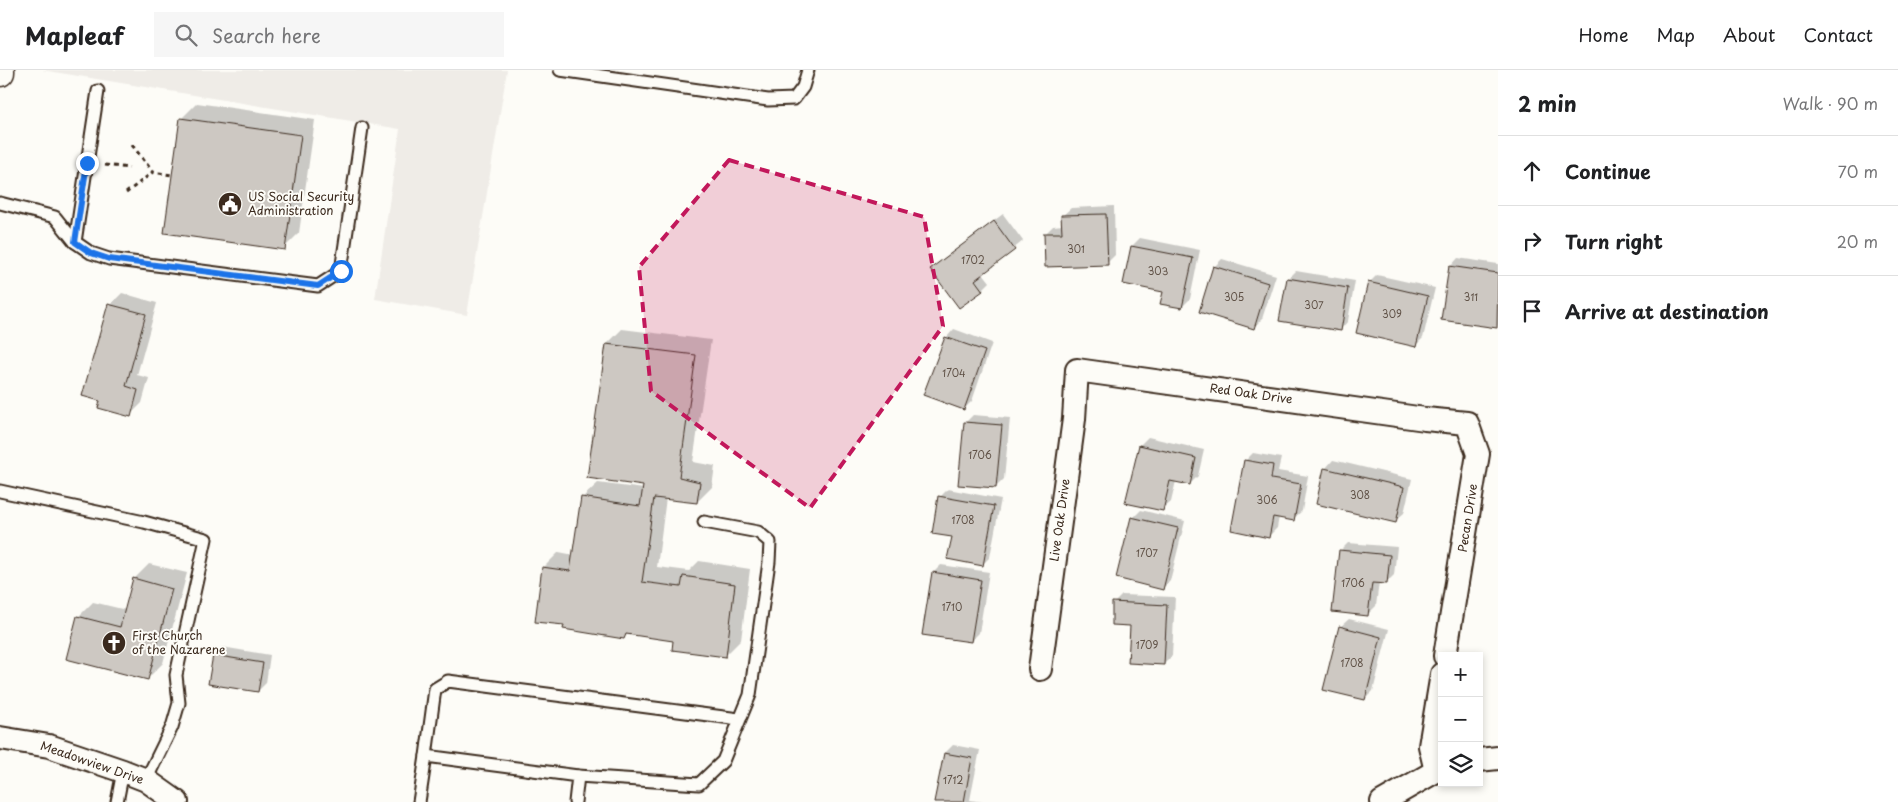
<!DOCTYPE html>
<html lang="en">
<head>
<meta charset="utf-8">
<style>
  :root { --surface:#fff; --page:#f6f6f6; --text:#202124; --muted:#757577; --line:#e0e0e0 }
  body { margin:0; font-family:"Playpen Sans",sans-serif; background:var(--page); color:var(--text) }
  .controls { position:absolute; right:15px; bottom:15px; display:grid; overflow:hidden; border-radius:0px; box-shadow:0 2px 8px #0003 }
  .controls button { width:45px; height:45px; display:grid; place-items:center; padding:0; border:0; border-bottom:1px solid var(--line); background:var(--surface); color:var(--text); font:25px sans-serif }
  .stop { position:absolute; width:15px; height:15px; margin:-11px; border:4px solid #1a73e8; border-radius:50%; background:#fff }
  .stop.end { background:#1a73e8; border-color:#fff; box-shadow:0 1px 5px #0008 }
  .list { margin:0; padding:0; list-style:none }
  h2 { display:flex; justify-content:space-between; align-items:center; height:65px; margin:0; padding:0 20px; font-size:21px }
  h2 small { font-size:16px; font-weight:400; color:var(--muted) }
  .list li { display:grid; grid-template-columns:32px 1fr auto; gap:15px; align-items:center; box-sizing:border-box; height:70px; padding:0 20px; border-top:1px solid var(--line) }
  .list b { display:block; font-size:19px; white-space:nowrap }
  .list em { font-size:16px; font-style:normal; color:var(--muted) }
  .icon { flex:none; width:28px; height:28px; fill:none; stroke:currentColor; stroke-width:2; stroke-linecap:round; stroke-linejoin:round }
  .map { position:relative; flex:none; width:1498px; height:732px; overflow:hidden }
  header { display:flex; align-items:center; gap:30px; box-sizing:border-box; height:70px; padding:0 25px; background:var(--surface); border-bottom:1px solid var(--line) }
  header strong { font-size:24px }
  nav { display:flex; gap:28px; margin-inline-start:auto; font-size:18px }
  .search { width:350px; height:45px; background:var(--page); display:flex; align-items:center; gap:12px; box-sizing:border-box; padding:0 18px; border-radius:0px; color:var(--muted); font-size:19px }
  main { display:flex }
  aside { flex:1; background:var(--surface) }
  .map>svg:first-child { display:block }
  .built { fill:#efece7 }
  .shadow { fill:#0003 }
  .building { fill:#cdc8c2; stroke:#3b2a1e }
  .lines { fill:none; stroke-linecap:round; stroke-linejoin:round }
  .service-casing { stroke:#3b2a1e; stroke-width:15 }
  .minor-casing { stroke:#3b2a1e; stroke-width:26 }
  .primary-casing { stroke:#3b2a1e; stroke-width:31 }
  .path { stroke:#3b2a1e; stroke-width:3; stroke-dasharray:4 4; stroke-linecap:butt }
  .service { stroke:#fdfcf7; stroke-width:11 }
  .minor { stroke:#fdfcf7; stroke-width:22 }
  .primary { stroke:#fdfcf7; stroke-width:28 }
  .route { stroke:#1a73e8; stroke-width:6 }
  .marked { fill:#c2185b; fill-opacity:0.2; stroke:#c2185b; stroke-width:4; stroke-dasharray:10 6; stroke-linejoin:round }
  .labels { text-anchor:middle; stroke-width:4; stroke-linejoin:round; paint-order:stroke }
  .number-label { font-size:10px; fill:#605247 }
  .poi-label { font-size:12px; fill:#3b2a1e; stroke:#fdfcf7; text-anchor:start }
  .street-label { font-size:12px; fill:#3b2a1e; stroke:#fdfcf7 }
</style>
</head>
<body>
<header>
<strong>Mapleaf</strong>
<div class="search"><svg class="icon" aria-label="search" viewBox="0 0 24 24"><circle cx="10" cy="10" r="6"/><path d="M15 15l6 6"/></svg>Search here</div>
<nav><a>Home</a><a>Map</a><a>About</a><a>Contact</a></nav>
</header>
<main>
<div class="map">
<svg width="1498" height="732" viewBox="0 0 1498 732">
  <rect width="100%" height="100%" fill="#fdfcf7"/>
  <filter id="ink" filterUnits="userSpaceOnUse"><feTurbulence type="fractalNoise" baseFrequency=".02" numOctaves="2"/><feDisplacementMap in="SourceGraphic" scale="10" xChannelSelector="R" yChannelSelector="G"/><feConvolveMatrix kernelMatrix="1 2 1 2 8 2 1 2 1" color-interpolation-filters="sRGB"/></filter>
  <g filter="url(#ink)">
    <!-- built -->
    <path class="built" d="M42 0H507L467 245 375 229 400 59Z"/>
    <!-- shadow -->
    <g class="shadow">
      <path d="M197 33 315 50 299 163 284 178 182 48Z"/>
      <path d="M1114 136 1115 185 1107 193 1045 164 1053 156 1063 155 1062 146 1071 138Z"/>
      <path d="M1003 144 1023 171 983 203 990 212 982 220 932 199 940 191Z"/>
      <path d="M1140 168 1200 180 1190 229 1182 237 1164 221 1125 213 1132 176Z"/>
      <path d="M1458 188 1498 194V255L1497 257 1450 197Z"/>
      <path d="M1222 189 1276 205 1262 249 1254 257 1214 197Z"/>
      <path d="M1296 201 1355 211 1348 251 1340 260 1288 209Z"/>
      <path d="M1377 205 1435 218 1423 268 1415 276 1369 213Z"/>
      <path d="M122 223 157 233 137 305 149 308 142 333 130 345 110 235Z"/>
      <path d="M622 259 711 270 693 392 715 396 712 417 697 432 666 428 657 497 689 501 699 491 750 499 741 570 725 586 675 570 628 563 624 568 566 554 543 498 559 482 574 485 582 428 598 413 644 419 607 274Z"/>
      <path d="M954 259 992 273 972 331 964 339 946 268Z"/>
      <path d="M973 345 1010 348 1004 409 996 417 965 353Z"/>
      <path d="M1148 367 1204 380 1198 406 1190 414 1176 411 1171 432 1162 440 1140 375Z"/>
      <path d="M1253 383 1281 388 1278 401 1308 406 1302 441 1293 449 1279 447 1277 458 1269 466 1245 391Z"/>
      <path d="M1333 390 1412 409 1404 443 1395 451 1325 399Z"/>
      <path d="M948 419 1001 429 990 487 982 495 953 466 940 427Z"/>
      <path d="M1141 440 1185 451 1170 511 1162 519 1133 448Z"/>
      <path d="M1348 473 1397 477 1394 505 1386 513 1379 512 1376 536 1368 544 1340 481Z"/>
      <path d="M149 494 187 503 163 593 148 608 78 547 93 532 126 540 134 509Z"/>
      <path d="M941 495 989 502 979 563 971 571 933 503Z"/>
      <path d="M1122 525 1175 527 1172 586 1164 594 1114 533Z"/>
      <path d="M1349 549 1389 559 1373 621 1365 629 1340 557Z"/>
      <path d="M222 577 270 585 266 613 258 621 214 585Z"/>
      <path d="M953 675 980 680 970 730 983 732H935L945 683Z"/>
    </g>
    <!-- building -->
    <g class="building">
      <path d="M180 48 301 65 285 180 164 163Z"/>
      <path d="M1106 144 1108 195 1045 197 1044 163H1062L1061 145Z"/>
      <path d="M994 151 1015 180 975 210 983 221 959 238 930 199Z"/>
      <path d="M1131 176 1193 188 1182 238 1160 234 1163 222 1123 214Z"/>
      <path d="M1213 196 1268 213 1254 259 1199 242Z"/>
      <path d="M1449 196 1498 203 1497 258 1441 250Z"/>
      <path d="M1287 208 1348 218 1341 261 1279 251Z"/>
      <path d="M1368 212 1428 226 1416 277 1356 263Z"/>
      <path d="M108 234 146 244 126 316 138 320 131 347 98 338 100 331 82 326Z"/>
      <path d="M945 267 985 281 964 340 923 325Z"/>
      <path d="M606 274 696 285 679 407 700 412 697 433 654 428 642 512 681 517 683 506 735 514 726 587 672 580 673 571 626 564 624 569 563 559 564 555 535 552 542 497 570 501 581 427 640 436 643 416 587 408Z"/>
      <path d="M964 352 1002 355 996 418 958 415Z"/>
      <path d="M1139 375 1196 388 1190 415 1170 411 1163 441 1125 433Z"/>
      <path d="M1244 390 1273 395 1271 409 1301 414 1294 451 1273 447 1269 468 1231 460Z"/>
      <path d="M1324 398 1404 417 1396 453 1316 434Z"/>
      <path d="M938 426 994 436 983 496 947 489 952 467 932 464Z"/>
      <path d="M1131 447 1178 458 1163 520 1116 508Z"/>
      <path d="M1339 480 1390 485 1387 514 1372 513 1368 546 1332 542Z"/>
      <path d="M932 502 981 510 971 572 922 565Z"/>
      <path d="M133 508 172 519 148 610 66 589 77 546 120 557Z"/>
      <path d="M1112 532 1167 535 1164 595 1128 593 1130 556 1112 555Z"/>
      <path d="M1339 556 1381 567 1365 630 1323 620Z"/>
      <path d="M213 585 263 593 258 622 208 614Z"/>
      <path d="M944 683 972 688 964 732H934Z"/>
    </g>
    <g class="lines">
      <!-- service casing -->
      <g class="service-casing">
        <g id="service">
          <path d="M560 0 768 30 794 29 803 17 808 0"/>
          <path d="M0 133 55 147 75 172 91 183 109 189 318 216 341 201 362 58"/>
          <path d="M75 172 98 21"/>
          <path d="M0 421 144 452 206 469 176 605 179 633 172 657 146 710"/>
          <path d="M426 686 435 619 448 611 739 649"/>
          <path d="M578 706 699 714 723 691 750 625 769 492 770 472 758 462 704 452"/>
          <path d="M117 732 123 701"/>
          <path d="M419 732 426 686 578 706 575 732"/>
        </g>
      </g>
      <!-- minor casing -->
      <g class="minor-casing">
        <g id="minor">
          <path d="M1040 599 1074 349 1077 300 1425 349 1467 353 1478 384 1445 586"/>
          <path d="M0 668 49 676 123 701 146 710 177 732"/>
          <path d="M1479 690 1498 688"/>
          <path d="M1436 701 1430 676 1442 604"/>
          <path d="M1382 732 1436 701 1442 699"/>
        </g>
      </g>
      <!-- primary casing -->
      <g class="primary-casing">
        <path id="primary" d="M0 2V0"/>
      </g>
      <!-- path -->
      <g class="path">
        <path d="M132 75 153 102 172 105"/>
        <path d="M105 95 129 98"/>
        <path d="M126 123 153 102"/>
      </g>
      <!-- service -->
      <use href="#service" class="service"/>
      <!-- minor -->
      <use href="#minor" class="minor"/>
      <!-- primary -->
      <use href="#primary" class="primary"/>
    </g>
  </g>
  <g class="lines" filter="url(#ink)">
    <!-- route -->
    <path class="route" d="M87 93 75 172 91 183 109 189 318 216 341 201"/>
  </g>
  <!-- marked area -->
  <path class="marked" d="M729 90 924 147 943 256 810 438 651 321 639 197Z"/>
  <!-- icons -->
  <defs>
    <g id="civic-disc" transform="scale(1.25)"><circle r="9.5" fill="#3b2a1e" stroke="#fdfcf7"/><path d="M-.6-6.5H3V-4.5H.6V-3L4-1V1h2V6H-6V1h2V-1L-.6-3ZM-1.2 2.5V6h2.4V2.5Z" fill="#fff"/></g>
    <g id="church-disc" transform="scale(1.25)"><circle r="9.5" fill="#3b2a1e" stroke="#fdfcf7"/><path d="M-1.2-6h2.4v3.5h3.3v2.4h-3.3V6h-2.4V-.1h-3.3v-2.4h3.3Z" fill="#fff"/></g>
  </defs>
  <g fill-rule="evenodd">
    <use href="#civic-disc" x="230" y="134"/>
    <use href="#church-disc" x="114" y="573"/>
  </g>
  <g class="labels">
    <!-- number labels -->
    <g class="number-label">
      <text x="1076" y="183">301</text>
      <text x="973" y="194">1702</text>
      <text x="1158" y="205">303</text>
      <text x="1234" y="231">305</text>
      <text x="1471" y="231">311</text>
      <text x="1314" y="239">307</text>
      <text x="1392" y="248">309</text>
      <text x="954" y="307">1704</text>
      <text x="980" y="389">1706</text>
      <text x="1360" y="429">308</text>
      <text x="1267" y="434">306</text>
      <text x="963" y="454">1708</text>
      <text x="1147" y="487">1707</text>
      <text x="1353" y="517">1706</text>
      <text x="952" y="541">1710</text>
      <text x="1147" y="579">1709</text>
      <text x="1352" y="597">1708</text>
      <text x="953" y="714">1712</text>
    </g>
    <!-- poi labels -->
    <g class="poi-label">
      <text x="248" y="131">US Social Security<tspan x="248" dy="14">Administration</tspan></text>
      <text x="132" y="570">First Church<tspan x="132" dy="14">of the Nazarene</tspan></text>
    </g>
    <!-- street labels -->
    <g class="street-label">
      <text transform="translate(1251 324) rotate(8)" y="4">Red Oak Drive</text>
      <text transform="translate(1468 448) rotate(-81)" y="4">Pecan Drive</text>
      <text transform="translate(1060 450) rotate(-82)" y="4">Live Oak Drive</text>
      <text transform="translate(92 693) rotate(19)" y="4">Meadowview Drive</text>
    </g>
  </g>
</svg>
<div class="controls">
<button>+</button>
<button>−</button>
<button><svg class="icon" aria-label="layers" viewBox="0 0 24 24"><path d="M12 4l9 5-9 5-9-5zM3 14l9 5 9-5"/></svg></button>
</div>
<div class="stop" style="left:341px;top:201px"></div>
<div class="stop end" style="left:87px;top:93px"></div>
</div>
<aside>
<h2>2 min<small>Walk · 90 m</small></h2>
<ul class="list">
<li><svg class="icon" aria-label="ahead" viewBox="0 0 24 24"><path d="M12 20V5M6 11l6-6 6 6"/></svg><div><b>Continue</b></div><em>70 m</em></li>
<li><svg class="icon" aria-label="right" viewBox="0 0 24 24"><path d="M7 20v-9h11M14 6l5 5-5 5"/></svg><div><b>Turn right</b></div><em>20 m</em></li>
<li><svg class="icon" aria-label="arrive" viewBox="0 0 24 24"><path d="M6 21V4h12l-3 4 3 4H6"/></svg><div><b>Arrive at destination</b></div></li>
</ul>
</aside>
</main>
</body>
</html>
